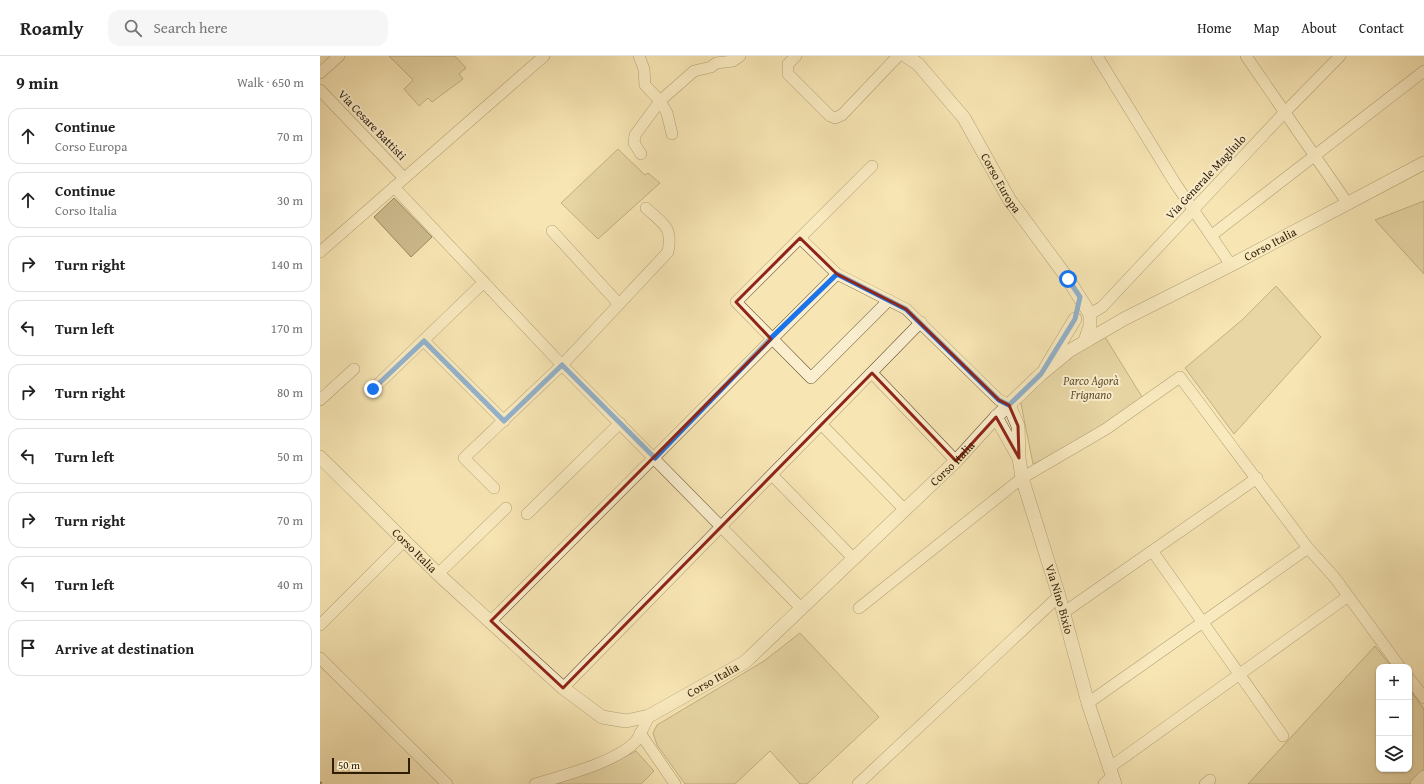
<!DOCTYPE html>
<html lang="en">
<head>
<meta charset="utf-8">
<style>
  :root { --surface:#fff; --page:#f6f6f6; --text:#222; --muted:#767676; --line:#e0e0e0 }
  body { margin:0; font-family:"Gentium Book Plus",serif; background:var(--page); color:var(--text) }
  .controls { position:absolute; right:12px; bottom:12px; display:grid; overflow:hidden; border-radius:8px; box-shadow:0 1px 3px #0004 }
  .controls button { width:36px; height:36px; display:grid; place-items:center; padding:0; border:0; border-bottom:1px solid var(--line); background:var(--surface); color:var(--text); font:20px sans-serif }
  .scale { position:absolute; left:12px; bottom:10px; width:78px; box-sizing:border-box; padding-left:4px; border:2px solid #301e03; border-top:0; font-size:11px; line-height:14px; white-space:nowrap; color:#301e03; -webkit-text-stroke:3px #faeece; paint-order:stroke }
  .stop { position:absolute; width:12px; height:12px; margin:-9px; border:3px solid #1a73e8; border-radius:50%; background:#fff }
  .stop.end { background:#1a73e8; border-color:#fff; box-shadow:0 1px 4px #0008 }
  .list { margin:0; padding:0; list-style:none }
  h2 { display:flex; justify-content:space-between; align-items:center; height:52px; margin:0; padding:0 16px; font-size:17px }
  h2 small { font-size:13px; font-weight:400; color:var(--muted) }
  .list li { display:grid; grid-template-columns:26px 1fr auto; gap:12px; align-items:center; box-sizing:border-box; height:56px; margin:0 8px 8px; padding:0 8px; border:1px solid var(--line); border-radius:12px }
  .list b { display:block; font-size:15px; white-space:nowrap }
  .list p { margin:0; font-size:13px; white-space:nowrap; color:var(--muted) }
  .list em { font-size:13px; font-style:normal; color:var(--muted) }
  .icon { flex:none; width:22px; height:22px; fill:none; stroke:currentColor; stroke-width:2; stroke-linecap:round; stroke-linejoin:round }
  .map { position:relative; flex:none; width:1104px; height:728px; overflow:hidden }
  header { display:flex; align-items:center; gap:24px; box-sizing:border-box; height:56px; padding:0 20px; background:var(--surface); border-bottom:1px solid var(--line) }
  header strong { font-size:19px }
  nav { display:flex; gap:22px; margin-inline-start:auto; font-size:14px }
  .search { width:280px; height:36px; background:var(--page); display:flex; align-items:center; gap:10px; box-sizing:border-box; padding:0 14px; border-radius:12px; color:var(--muted); font-size:15px }
  main { display:flex }
  aside { flex:1; background:var(--surface) }
  .map>svg:first-child { display:block }
  .green { fill:#d5c395; stroke:#82704c }
  .building { fill:#97855f; stroke:#301e03 }
  .lines { fill:none; stroke-linecap:round; stroke-linejoin:round }
  .minor-casing { stroke:#62502f; stroke-width:12 }
  .tertiary-casing { stroke:#62502f; stroke-width:14 }
  .minor { stroke:#faeece; stroke-width:11 }
  .tertiary { stroke:#faeece; stroke-width:13 }
  .rail { stroke:#301e03; stroke-width:3; stroke-dasharray:7 7; stroke-linecap:butt }
  .route { stroke:#1a73e8; stroke-width:5 }
  .marked { fill:none; stroke:#8f2418; stroke-width:3; stroke-linejoin:round }
  .labels { text-anchor:middle; stroke-width:4; stroke-linejoin:round; paint-order:stroke }
  .street-label { font-size:12px; fill:#301e03; stroke:#faeece }
  .park-label { font-size:12px; font-style:italic; fill:#62502f; stroke:#faeece }
</style>
</head>
<body>
<header>
<strong>Roamly</strong>
<div class="search"><svg class="icon" aria-label="search" viewBox="0 0 24 24"><circle cx="10" cy="10" r="6"/><path d="M15 15l6 6"/></svg>Search here</div>
<nav><a>Home</a><a>Map</a><a>About</a><a>Contact</a></nav>
</header>
<main>
<aside>
<h2>9 min<small>Walk · 650 m</small></h2>
<ul class="list">
<li><svg class="icon" aria-label="ahead" viewBox="0 0 24 24"><path d="M12 20V5M6 11l6-6 6 6"/></svg><div><b>Continue</b><p>Corso Europa</p></div><em>70 m</em></li>
<li><svg class="icon" aria-label="ahead" viewBox="0 0 24 24"><path d="M12 20V5M6 11l6-6 6 6"/></svg><div><b>Continue</b><p>Corso Italia</p></div><em>30 m</em></li>
<li><svg class="icon" aria-label="right" viewBox="0 0 24 24"><path d="M7 20v-9h11M14 6l5 5-5 5"/></svg><div><b>Turn right</b></div><em>140 m</em></li>
<li><svg class="icon" aria-label="left" viewBox="0 0 24 24"><path d="M17 20v-9H6M10 6l-5 5 5 5"/></svg><div><b>Turn left</b></div><em>170 m</em></li>
<li><svg class="icon" aria-label="right" viewBox="0 0 24 24"><path d="M7 20v-9h11M14 6l5 5-5 5"/></svg><div><b>Turn right</b></div><em>80 m</em></li>
<li><svg class="icon" aria-label="left" viewBox="0 0 24 24"><path d="M17 20v-9H6M10 6l-5 5 5 5"/></svg><div><b>Turn left</b></div><em>50 m</em></li>
<li><svg class="icon" aria-label="right" viewBox="0 0 24 24"><path d="M7 20v-9h11M14 6l5 5-5 5"/></svg><div><b>Turn right</b></div><em>70 m</em></li>
<li><svg class="icon" aria-label="left" viewBox="0 0 24 24"><path d="M17 20v-9H6M10 6l-5 5 5 5"/></svg><div><b>Turn left</b></div><em>40 m</em></li>
<li><svg class="icon" aria-label="arrive" viewBox="0 0 24 24"><path d="M6 21V4h12l-3 4 3 4H6"/></svg><div><b>Arrive at destination</b></div></li>
</ul>
</aside>
<div class="map">
<svg width="1104" height="728" viewBox="0 0 1104 728">
  <rect width="100%" height="100%" fill="#f7e5b3"/>
  <filter id="stains"><feTurbulence type="fractalNoise" baseFrequency=".005" numOctaves="4"/><feColorMatrix values="0 0 0 0 .2 0 0 0 0 .09 0 0 0 0 .02 0 0 0 .5 -.17"/></filter>
  <radialGradient id="worn" r=".72"><stop offset=".6" stop-color="#630" stop-opacity="0"/><stop offset="1" stop-color="#630" stop-opacity=".3"/></radialGradient>
  <!-- green -->
  <g class="green">
    <path d="M69 0H135L146 12 139 18 143 23 112 46 108 42 99 50 84 33 93 24Z"/>
    <path d="M298 93 325 119 328 117 340 127 278 183 241 147Z"/>
    <path d="M1104 145V218L1055 164Z"/>
    <path d="M956 230 1001 281 914 378 865 312 922 264Z"/>
    <path d="M785 281 824 344 727 402 713 408 700 343 751 299Z"/>
    <path d="M480 577 559 661 487 728H480L450 695 415 728H365L337 689 333 677 337 669 444 605Z"/>
    <path d="M1055 590 1072 611H1059V713H1089V633L1104 653V716L1092 728H928Z"/>
    <path d="M316 695 334 715 321 728H236L291 708Z"/>
  </g>
  <!-- building -->
  <path class="building" d="M74 142 112 181 91 201 54 161Z"/>
  <g class="lines">
    <!-- minor casing -->
    <g class="minor-casing">
      <g id="minor">
        <path d="M319 0 324 13 325 29 340 45 347 57 352 78"/>
        <path d="M476 0 468 8V18L510 60 515 62 522 59 578 0"/>
        <path d="M777 0 855 127 911 209"/>
        <path d="M926 0 1028 148"/>
        <path d="M0 17 19 0"/>
        <path d="M0 34 84 122"/>
        <path d="M321 98 314 87 315 79 340 45 374 15 391 11 396 7 413 5 420 0"/>
        <path d="M552 110 416 246 491 322 569 244"/>
        <path d="M74 131 242 309 482 553"/>
        <path d="M232 175 299 248"/>
        <path d="M892 179 1104 15"/>
        <path d="M480 182 517 218 586 253 679 344 689 349"/>
        <path d="M0 196 224 0"/>
        <path d="M770 258 782 251 965 56 1020 0"/>
        <path d="M104 285 184 365"/>
        <path d="M552 317 636 405"/>
        <path d="M53 333 164 226"/>
        <path d="M0 344 34 313"/>
        <path d="M501 368 585 454"/>
        <path d="M452 419 534 503"/>
        <path d="M174 432 144 402 242 309 348 196C353 170 343 168 326 152"/>
        <path d="M207 458 300 367"/>
        <path d="M833 496 963 680"/>
        <path d="M118 518 186 452"/>
        <path d="M539 552 702 422 786 373 860 321 988 492 1015 522 1080 611"/>
        <path d="M743 557 937 422"/>
        <path d="M171 565 517 218"/>
        <path d="M0 569 84 485"/>
        <path d="M0 602 127 728"/>
        <path d="M1089 622 1104 642"/>
        <path d="M243 632 601 266"/>
        <path d="M768 647 988 492"/>
        <path d="M320 677 355 728"/>
        <path d="M789 712 1027 541"/>
        <path d="M215 728C242 720 297 706 316 685 321 678 325 668 329 660"/>
        <path d="M538 728 739 540"/>
        <path d="M784 728 792 721"/>
        <path d="M885 728 890 724"/>
        <path d="M1096 728 1104 720"/>
      </g>
    </g>
    <!-- tertiary casing -->
    <g class="tertiary-casing">
      <g id="tertiary">
        <path id="s1" d="M586 0 598 8 644 62 689 143 748 223 770 258V270L765 285"/>
        <path d="M726 311 755 263"/>
        <path d="M689 349 698 370 699 400"/>
        <path id="s2" d="M676 361 699 402 702 422 739 540 768 647 795 728"/>
        <path id="s3" d="M0 401 118 518 243 632 282 661 306 665 329 660 425 606 636 405 676 361 721 318 749 295 804 263 911 209 1104 107"/>
      </g>
    </g>
    <!-- minor -->
    <use href="#minor" class="minor"/>
    <!-- tertiary -->
    <use href="#tertiary" class="tertiary"/>
    <!-- rail -->
    <path class="rail" d="M0 726 1 728"/>
  </g>
  <g class="lines">
    <!-- route -->
    <path class="route" d="M53 333 104 285 184 365 242 309 335 402 451 282 517 218 586 253 679 344 689 349 721 318 755 263 760 241 748 223"/>
  </g>
  <!-- marked area -->
  <path d="M0 0H1104V728H0ZM480 182 517 218 586 253 679 344 689 349 698 370 699 402 676 361 636 405 552 317 243 632 171 565 451 283 416 246Z" fill="#f7e5b3" fill-opacity=".55" fill-rule="evenodd"/>
  <path class="marked" d="M480 182 517 218 586 253 679 344 689 349 698 370 699 402 676 361 636 405 552 317 243 632 171 565 451 283 416 246Z"/>
  <g class="labels">
    <!-- street labels -->
    <g class="street-label">
      <text transform="translate(52 69) rotate(46)" y="4">Via Cesare Battisti</text>
      <text transform="translate(886 121) rotate(-47)" y="4">Via Generale Magliulo</text>
      <text dy="4" stroke="none"><textPath href="#s1" startOffset="160">Corso Europa</textPath></text>
      <text dy="4" stroke="none"><textPath href="#s3" startOffset="1219">Corso Italia</textPath></text>
      <text dy="4" stroke="none"><textPath href="#s3" startOffset="829">Corso Italia</textPath></text>
      <text dy="4" stroke="none"><textPath href="#s3" startOffset="133">Corso Italia</textPath></text>
      <text dy="4" stroke="none"><textPath href="#s2" startOffset="194">Via Nino Bixio</textPath></text>
      <text dy="4" stroke="none"><textPath href="#s3" startOffset="505">Corso Italia</textPath></text>
    </g>
    <!-- park labels -->
    <g class="park-label">
      <text x="771" y="329">Parco Agorà<tspan x="771" dy="14">Frignano</tspan></text>
    </g>
  </g>
  <rect width="100%" height="100%" filter="url(#stains)"/>
  <rect width="100%" height="100%" fill="url(#worn)"/>
</svg>
<div class="controls">
<button>+</button>
<button>−</button>
<button><svg class="icon" aria-label="layers" viewBox="0 0 24 24"><path d="M12 4l9 5-9 5-9-5zM3 14l9 5 9-5"/></svg></button>
</div>
<div class="scale">50 m</div>
<div class="stop" style="left:748px;top:223px"></div>
<div class="stop end" style="left:53px;top:333px"></div>
</div>
</main>
</body>
</html>
